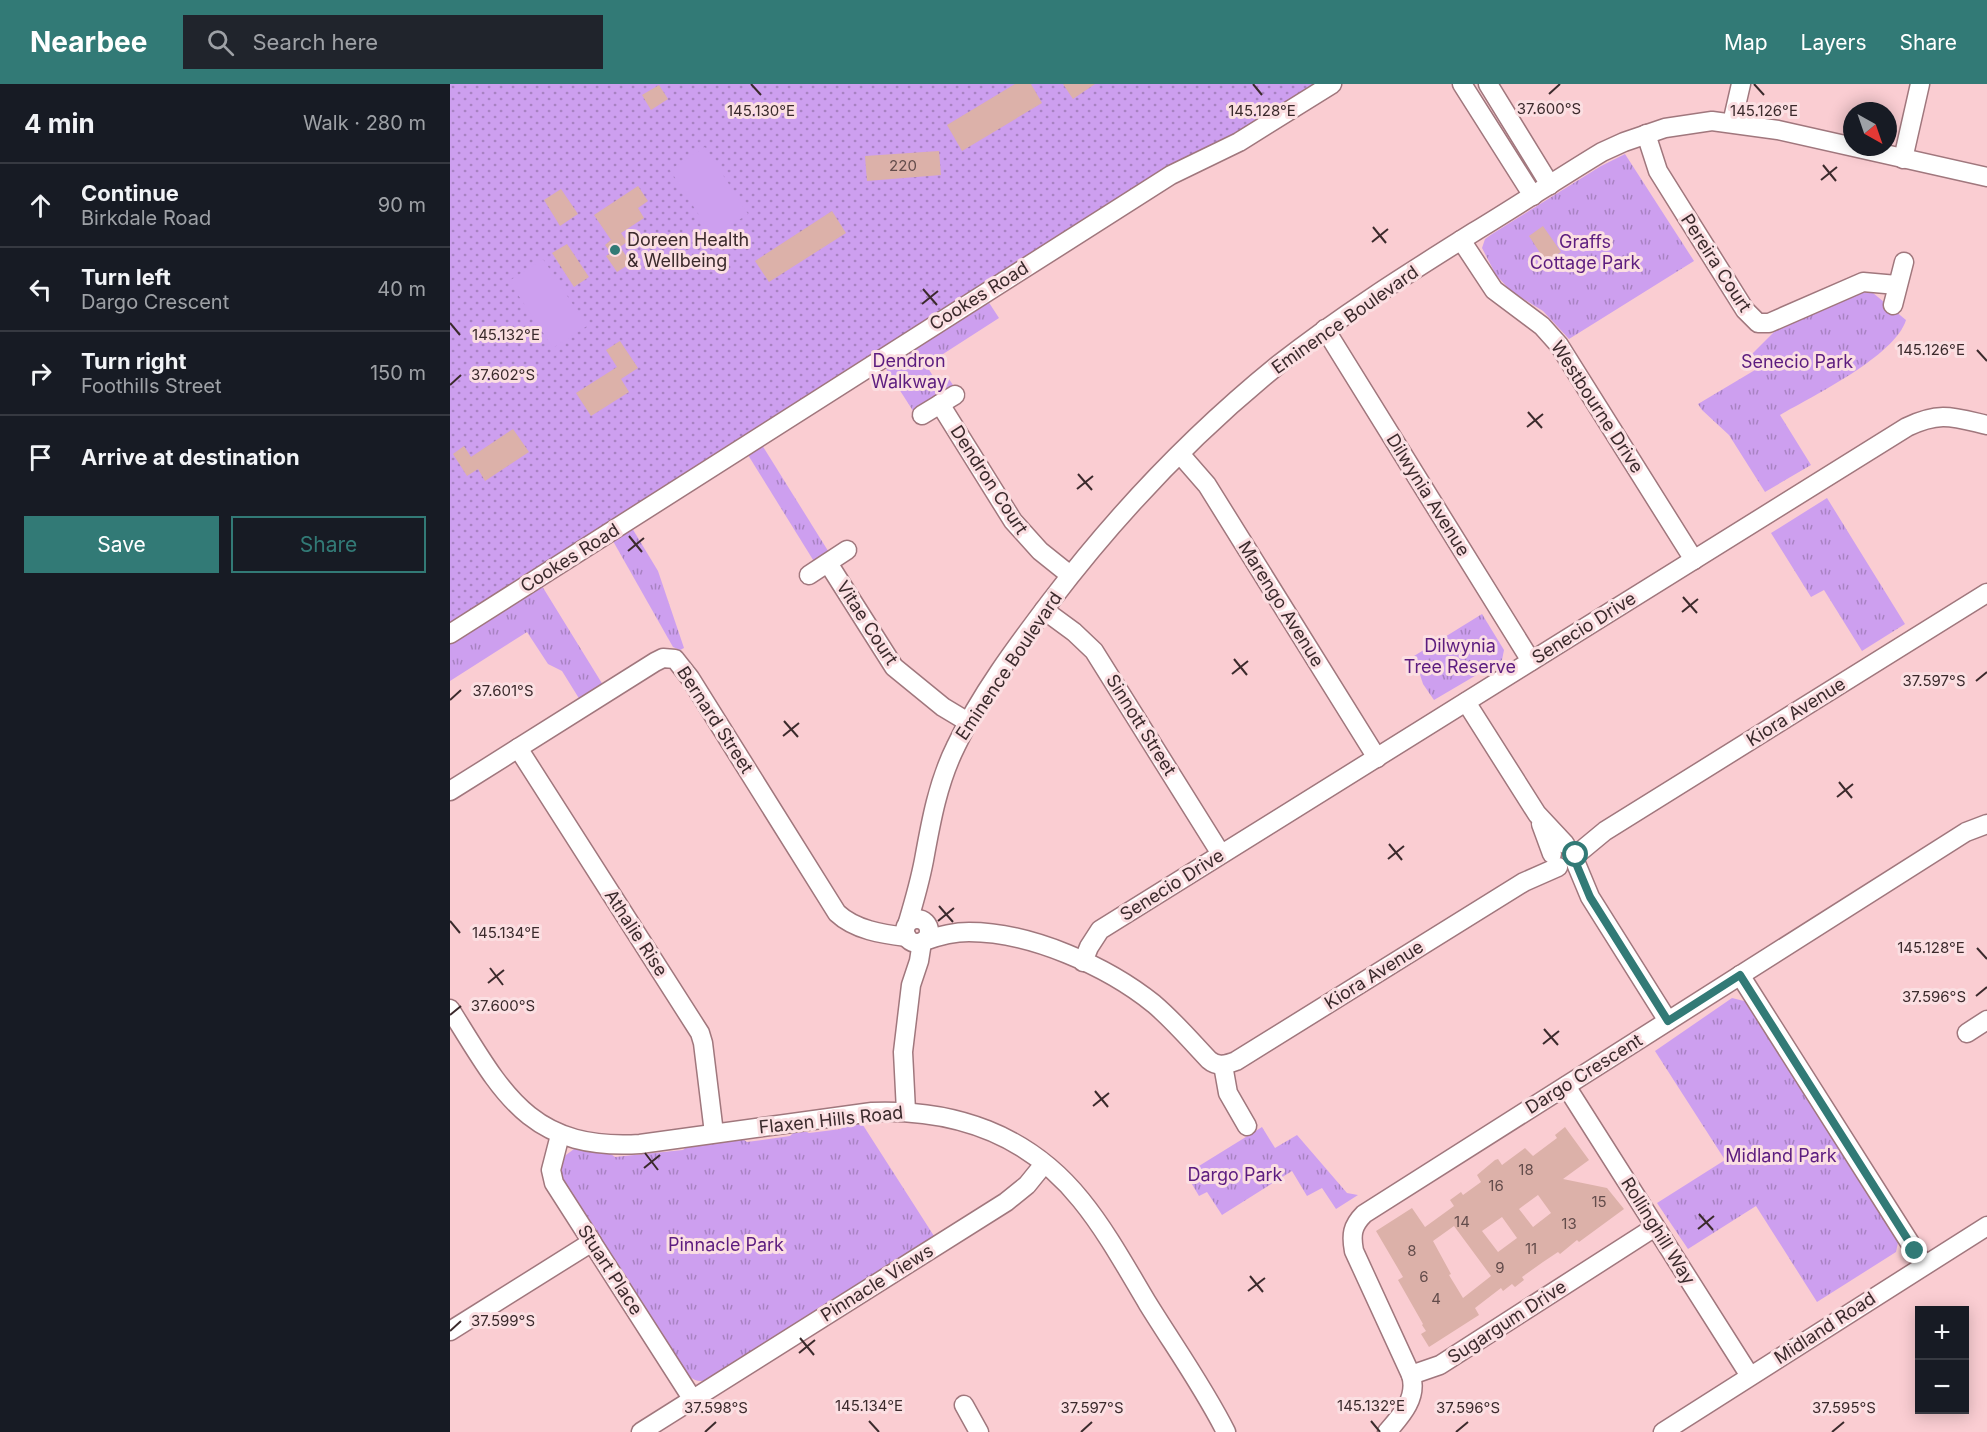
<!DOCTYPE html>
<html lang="en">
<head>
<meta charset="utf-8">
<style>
  :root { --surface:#171b24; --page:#20242c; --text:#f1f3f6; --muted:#9ea1a6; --line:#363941; --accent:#327a76 }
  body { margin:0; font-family:Inter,sans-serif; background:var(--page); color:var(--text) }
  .controls { position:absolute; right:18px; bottom:18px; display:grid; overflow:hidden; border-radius:0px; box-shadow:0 3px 15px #0003 }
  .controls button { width:54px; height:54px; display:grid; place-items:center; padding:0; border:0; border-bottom:2px solid var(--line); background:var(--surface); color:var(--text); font:30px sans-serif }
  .compass { position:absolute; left:1393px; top:18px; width:54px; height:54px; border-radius:50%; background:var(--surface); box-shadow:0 3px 15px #0003; rotate:140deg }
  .stop { position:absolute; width:18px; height:18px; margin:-14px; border:4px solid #327a76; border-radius:50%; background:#fff }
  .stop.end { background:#327a76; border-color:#fff; box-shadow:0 2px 6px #0008 }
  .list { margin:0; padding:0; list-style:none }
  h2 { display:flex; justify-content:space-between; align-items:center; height:78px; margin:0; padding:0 24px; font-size:26px }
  h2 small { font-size:20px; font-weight:400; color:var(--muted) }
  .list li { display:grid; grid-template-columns:39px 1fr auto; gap:18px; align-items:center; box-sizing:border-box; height:84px; padding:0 24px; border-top:2px solid var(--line) }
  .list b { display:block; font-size:22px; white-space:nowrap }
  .list p { margin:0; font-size:20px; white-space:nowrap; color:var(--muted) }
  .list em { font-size:20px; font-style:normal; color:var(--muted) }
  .actions { display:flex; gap:12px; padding:18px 24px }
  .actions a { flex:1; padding:14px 0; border:2px solid var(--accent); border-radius:0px; text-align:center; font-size:21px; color:var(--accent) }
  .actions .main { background:var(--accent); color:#fff }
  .icon { flex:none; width:33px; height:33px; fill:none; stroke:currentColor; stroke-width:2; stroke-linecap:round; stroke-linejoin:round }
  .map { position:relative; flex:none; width:1537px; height:1348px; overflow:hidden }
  header { display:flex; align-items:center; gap:36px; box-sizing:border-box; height:84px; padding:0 30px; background:var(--accent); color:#fff }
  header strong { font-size:28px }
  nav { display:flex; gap:33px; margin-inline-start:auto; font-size:21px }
  .search { width:420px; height:54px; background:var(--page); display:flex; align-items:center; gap:15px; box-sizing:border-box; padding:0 21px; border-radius:0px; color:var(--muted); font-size:22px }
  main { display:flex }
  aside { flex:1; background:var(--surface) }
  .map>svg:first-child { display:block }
  .grass { fill:url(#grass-dots) }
  .park { fill:url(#park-tufts) }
  .pitch { fill:#cd9fef }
  .building { fill:#dcb1a9; fill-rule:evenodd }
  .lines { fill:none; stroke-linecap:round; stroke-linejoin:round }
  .minor-casing { stroke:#a0777d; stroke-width:21 }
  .minor { stroke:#fff; stroke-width:18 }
  .route { stroke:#327a76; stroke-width:8 }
  .ticks { fill:none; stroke:#3b2a2c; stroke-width:2 }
  .poi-dot { fill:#327a76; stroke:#fbdfe2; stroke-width:2 }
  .labels { text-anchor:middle; stroke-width:6; stroke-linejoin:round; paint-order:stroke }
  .number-label { font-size:15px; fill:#634c4b }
  .poi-label { font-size:18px; fill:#3b2a2c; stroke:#fbdfe2; text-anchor:start }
  .park-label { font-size:18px; fill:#5c1c7f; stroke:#fbdfe2 }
  .street-label { font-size:18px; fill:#3b2a2c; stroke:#fbdfe2 }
  .ticks-label { font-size:15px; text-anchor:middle; fill:#3b2a2c; stroke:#fbdfe2; stroke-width:6; stroke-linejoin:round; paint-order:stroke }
</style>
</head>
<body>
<header>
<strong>Nearbee</strong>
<div class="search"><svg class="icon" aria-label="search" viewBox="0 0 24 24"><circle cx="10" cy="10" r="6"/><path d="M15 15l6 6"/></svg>Search here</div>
<nav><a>Map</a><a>Layers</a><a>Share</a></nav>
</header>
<main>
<aside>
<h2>4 min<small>Walk · 280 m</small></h2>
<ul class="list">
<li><svg class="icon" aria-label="ahead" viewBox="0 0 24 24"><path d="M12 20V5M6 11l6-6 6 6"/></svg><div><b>Continue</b><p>Birkdale Road</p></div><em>90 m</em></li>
<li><svg class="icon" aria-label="left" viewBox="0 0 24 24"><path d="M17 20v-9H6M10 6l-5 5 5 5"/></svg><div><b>Turn left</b><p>Dargo Crescent</p></div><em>40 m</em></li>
<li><svg class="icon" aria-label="right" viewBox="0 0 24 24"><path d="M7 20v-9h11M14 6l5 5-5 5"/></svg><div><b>Turn right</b><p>Foothills Street</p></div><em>150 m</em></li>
<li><svg class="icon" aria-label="arrive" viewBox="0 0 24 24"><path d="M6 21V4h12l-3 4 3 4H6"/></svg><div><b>Arrive at destination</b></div></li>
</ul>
<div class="actions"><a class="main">Save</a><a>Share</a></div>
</aside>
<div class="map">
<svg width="1537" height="1348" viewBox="0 0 1537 1348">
  <defs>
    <pattern id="grass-dots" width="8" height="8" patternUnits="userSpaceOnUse" patternTransform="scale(1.5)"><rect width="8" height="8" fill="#cd9fef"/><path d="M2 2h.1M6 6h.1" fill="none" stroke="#a882c2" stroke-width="1.8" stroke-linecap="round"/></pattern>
    <pattern id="park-tufts" width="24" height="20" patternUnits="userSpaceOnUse" patternTransform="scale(1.5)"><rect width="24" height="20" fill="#cd9fef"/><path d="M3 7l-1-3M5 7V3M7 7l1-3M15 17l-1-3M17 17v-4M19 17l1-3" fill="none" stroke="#a882c2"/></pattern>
  </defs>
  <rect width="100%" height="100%" fill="#facdd2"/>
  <!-- grass -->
  <path class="grass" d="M0 0H866L0 543Z"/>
  <!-- park -->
  <g class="park">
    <path d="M1175 70 1244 177 1119 255 1093 227 1061 207 1046 191 1032 164 1035 155 1042 150 1151 82Z"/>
    <path d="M1410 208 1423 209 1456 236C1445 272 1363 312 1330 331L1361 381 1315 408 1279 351 1252 326 1248 320 1310 283 1302 270 1326 246Z"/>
    <path d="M536 214 549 234 476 281 483 292 499 295 505 304 465 330 433 280Z"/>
    <path d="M312 361 380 470 365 479 298 371Z"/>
    <path d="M1377 414 1455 540 1412 567 1374 506 1361 513 1321 449Z"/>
    <path d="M182 444 208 487 234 564 230 566 223 563 163 457Z"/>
    <path d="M92 502 153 601 130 616 112 587 98 580 77 548 0 597V557Z"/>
    <path d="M1032 530 1054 566 1052 576 984 616 973 600 964 572Z"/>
    <path d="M1282 914 1298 918 1449 1154 1446 1168 1367 1218 1306 1122 1238 1165 1207 1119 1275 1076 1205 967Z"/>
    <path d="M411 1038 484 1152 260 1295C250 1299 245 1297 237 1291L111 1094 112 1079 116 1071 124 1065 158 1068 165 1073 233 1066 240 1060 290 1053 297 1058 340 1052 345 1047 353 1046 359 1049 391 1045 395 1040Z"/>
    <path d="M812 1043 825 1064 847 1051 897 1109 908 1111 886 1125 872 1104 857 1112 842 1087 772 1131 757 1108 749 1112 736 1090Z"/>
  </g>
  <!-- pitch -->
  <g class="pitch">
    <path d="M255 63 298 130 263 153 220 86Z"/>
    <path d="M93 175 137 242 103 264 59 197Z"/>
  </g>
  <!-- building -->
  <g class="building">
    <path d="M565 0H581L592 19 512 67 497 41Z"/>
    <path d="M613 0H645L623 15Z"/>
    <path d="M209 1 218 15 201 26 192 11Z"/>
    <path d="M489 67 491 91 417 97 415 72Z"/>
    <path d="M188 102 198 117 188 124 194 134 171 149 177 158 170 163 181 179 167 188 156 172 161 169 155 161 161 156 144 131Z"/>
    <path d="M111 105 128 130 110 142 94 116Z"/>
    <path d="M382 127 396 149 319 198 305 177Z"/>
    <path d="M1093 142 1111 168 1096 178 1079 152Z"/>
    <path d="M117 160 139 193 124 203 102 169Z"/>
    <path d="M170 257 188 284 171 295 179 308 141 332 126 309 167 283 156 266Z"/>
    <path d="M63 345 79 368 35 397 28 385 17 392 3 370 14 362 21 373Z"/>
    <path d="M1115 1043 1139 1076 1113 1095 1157 1104 1174 1125 1129 1158 1127 1156 1110 1170 1108 1168 1093 1178 1072 1193 1074 1196 1065 1203 1062 1200 1053 1207 1051 1204 1025 1224 1029 1231 979 1263 971 1250 976 1247 972 1241 973 1240 948 1196 953 1193 926 1147 962 1124 975 1143 1004 1122 1000 1116 1011 1108 1013 1111 1031 1098 1027 1091 1045 1076 1048 1075 1052 1081 1075 1064 1083 1072 1107 1054 1105 1051ZM1088 1111 1101 1129 1083 1143 1069 1125ZM1052 1133 1067 1154 1048 1168 1032 1147ZM1004 1142 1041 1192 1013 1214 999 1191 1001 1190 983 1157Z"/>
  </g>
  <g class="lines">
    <!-- minor casing -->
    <g class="minor-casing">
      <g id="minor">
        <path d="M1012 0 1083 112"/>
        <path d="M1038 0 1100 101"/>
        <path d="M1282 39 1291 0"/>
        <path d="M1196 50 1208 87 1295 226 1308 239H1319L1413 198 1447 201"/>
        <path d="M1453 75 1470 0"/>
        <path d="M1011 156 1044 206 1092 242 1109 261 1244 476"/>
        <path d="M1443 221 1454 178"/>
        <path d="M875 245 1081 577"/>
        <path d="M490 320 563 437 590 467 620 491"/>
        <path d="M472 331 505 311"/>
        <path d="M730 370 757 401 927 674"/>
        <path d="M378 479 444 583 493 623 518 638"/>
        <path d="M359 491 397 466"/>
        <path d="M594 526 624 548 644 567 771 770"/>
        <path d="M0 550 721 91 789 58 882 0"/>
        <path d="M1016 618 1087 730 1115 760"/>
        <path d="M68 664 250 949 253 959 264 1049"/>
        <path d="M0 707 205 578 213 574 225 575 240 594 387 829C405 846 432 850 457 853"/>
        <path d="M1091 740 1102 770"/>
        <path d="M1126 771 1155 747 1537 509"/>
        <path d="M1125 777 1140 813 1218 937"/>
        <circle cx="467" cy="847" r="12"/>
        <path d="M458 838C464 818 470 797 474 776 481 737 488 698 506 662 530 611 566 563 600 518 666 431 743 350 828 281 890 232 957 190 1024 148 1067 122 1109 94 1152 68L1174 58 1215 44 1262 37 1328 46 1537 93"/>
        <path d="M474 857C488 852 503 848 519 848 580 848 657 882 704 920 724 937 741 957 759 976 767 983 776 981 786 977L1074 798 1108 783"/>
        <path d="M633 878 639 863 650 846 1457 343C1490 327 1503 333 1537 341"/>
        <path d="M1290 891 1474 1181"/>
        <path d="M0 925C52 1008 79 1067 190 1060L422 1028C504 1025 578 1050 631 1116 657 1148 677 1185 698 1220 724 1262 754 1304 776 1348"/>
        <path d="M1517 949 1537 936"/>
        <path d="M773 981 778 1009 797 1042"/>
        <path d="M1116 1002 1300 1292"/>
        <path d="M456 1027 453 968 461 901 469 877 472 858"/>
        <path d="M110 1051 101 1086 104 1099 243 1316"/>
        <path d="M0 1247 142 1158"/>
        <path d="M961 1291 904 1167C901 1151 902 1142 914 1130L1516 748 1537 740"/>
        <path d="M514 1321 529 1348"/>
        <path d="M191 1348 556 1118 577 1101 594 1080"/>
        <path d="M937 1348C951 1332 968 1314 961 1291L990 1281 1205 1143"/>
        <path d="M1213 1348 1537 1142"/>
      </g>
    </g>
    <!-- minor -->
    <use href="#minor" class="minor"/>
  </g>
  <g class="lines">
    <!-- route -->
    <path class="route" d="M1126 771 1125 777 1140 813 1218 937 1290 891 1465 1167"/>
  </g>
  <!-- ticks -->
  <path class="ticks" d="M301 0 311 11M803 0 812 11M1304 0 1314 11M1099 10 1110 0M1373 81 1386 97M1371 96 1387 83M923 143 936 159M922 158 938 145M473 205 487 221M472 220 488 207M0 239 10 251M1527 266 1537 277M0 301 11 291M1078 328 1092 344M1077 343 1093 330M628 390 642 406M627 405 643 392M179 452 192 468M178 467 194 454M1233 513 1247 529M1232 528 1248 515M784 575 797 591M782 590 798 577M1526 597 1537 588M0 616 11 606M334 637 348 653M333 652 349 639M1389 698 1402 714M1387 713 1403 700M939 760 952 776M938 775 954 762M489 822 503 838M0 837 10 849M488 837 504 824M1527 864 1537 875M40 884 53 901M38 899 54 886M1526 912 1537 903M0 931 11 922M1094 945 1108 961M1093 960 1109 947M645 1007 658 1023M643 1022 659 1009M195 1069 208 1086M194 1084 210 1071M1249 1130 1263 1146M1248 1145 1264 1132M800 1192 813 1208M798 1207 815 1194M0 1247 11 1237M350 1254 364 1271M349 1269 365 1256M419 1337 429 1348M921 1337 930 1348M255 1348 266 1338M631 1348 642 1338M1006 1348 1018 1338M1382 1348 1394 1338"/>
  <!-- markers -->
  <circle class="poi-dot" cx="165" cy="166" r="6"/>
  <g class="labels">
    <!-- number labels -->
    <g class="number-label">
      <text x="453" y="87">220</text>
      <text x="1076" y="1091">18</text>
      <text x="1046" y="1107">16</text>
      <text x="1149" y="1123">15</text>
      <text x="1012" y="1143">14</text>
      <text x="1119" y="1145">13</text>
      <text x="1081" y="1170">11</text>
      <text x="962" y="1172">8</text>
      <text x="1050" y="1189">9</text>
      <text x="974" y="1198">6</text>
      <text x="986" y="1220">4</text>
    </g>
    <!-- poi labels -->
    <g class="poi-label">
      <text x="177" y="162">Doreen Health<tspan x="177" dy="21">&amp; Wellbeing</tspan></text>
    </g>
    <!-- park labels -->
    <g class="park-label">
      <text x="1135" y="164">Graffs<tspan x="1135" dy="21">Cottage Park</tspan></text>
      <text x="459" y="283">Dendron<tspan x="459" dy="21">Walkway</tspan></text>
      <text x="1347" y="284">Senecio Park</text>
      <text x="1010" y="568">Dilwynia<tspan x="1010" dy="21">Tree Reserve</tspan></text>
      <text x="1331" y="1078">Midland Park</text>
      <text x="785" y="1097">Dargo Park</text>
      <text x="276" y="1167">Pinnacle Park</text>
    </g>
    <!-- street labels -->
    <g class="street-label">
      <text transform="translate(1266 179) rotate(57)" y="6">Pereira Court</text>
      <text transform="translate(529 212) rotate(-32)" y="6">Cookes Road</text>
      <text transform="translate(895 236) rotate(-35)" y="6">Eminence Boulevard</text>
      <text transform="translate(1147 323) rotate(57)" y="6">Westbourne Drive</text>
      <text transform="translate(539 396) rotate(57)" y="6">Dendron Court</text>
      <text transform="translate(978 411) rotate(58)" y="6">Dilwynia Avenue</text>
      <text transform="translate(120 474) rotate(-32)" y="6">Cookes Road</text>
      <text transform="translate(831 520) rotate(58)" y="6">Marengo Avenue</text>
      <text transform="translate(417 539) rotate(57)" y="6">Vitae Court</text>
      <text transform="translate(1134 544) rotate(-32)" y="6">Senecio Drive</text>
      <text transform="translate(559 582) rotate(-56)" y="6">Eminence Boulevard</text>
      <text transform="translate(1346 628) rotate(-32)" y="6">Kiora Avenue</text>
      <text transform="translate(265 636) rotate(57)" y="6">Bernard Street</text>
      <text transform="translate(691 641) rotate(58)" y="6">Sinnott Street</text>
      <text transform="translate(722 801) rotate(-32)" y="6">Senecio Drive</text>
      <text transform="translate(186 849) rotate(57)" y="6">Athalie Rise</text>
      <text transform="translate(924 891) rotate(-32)" y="6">Kiora Avenue</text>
      <text transform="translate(1134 990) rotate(-32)" y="6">Dargo Crescent</text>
      <text transform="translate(381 1036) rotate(-6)" y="6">Flaxen Hills Road</text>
      <text transform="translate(1208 1147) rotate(58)" y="6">Rollinghill Way</text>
      <text transform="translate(160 1186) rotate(57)" y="6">Stuart Place</text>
      <text transform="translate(427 1199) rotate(-32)" y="6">Pinnacle Views</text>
      <text transform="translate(1057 1238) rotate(-33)" y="6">Sugargum Drive</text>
      <text transform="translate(1375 1244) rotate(-33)" y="6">Midland Road</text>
    </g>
  </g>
  <g class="ticks-label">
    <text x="1099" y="30">37.600°S</text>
    <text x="311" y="32">145.130°E</text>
    <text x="812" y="32">145.128°E</text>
    <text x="1314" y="32">145.126°E</text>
    <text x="56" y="256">145.132°E</text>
    <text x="1481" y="271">145.126°E</text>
    <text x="53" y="296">37.602°S</text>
    <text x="1484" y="602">37.597°S</text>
    <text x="53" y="612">37.601°S</text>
    <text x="56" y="854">145.134°E</text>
    <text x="1481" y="869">145.128°E</text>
    <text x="1484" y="918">37.596°S</text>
    <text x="53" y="927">37.600°S</text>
    <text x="53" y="1242">37.599°S</text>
    <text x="419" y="1327">145.134°E</text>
    <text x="921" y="1327">145.132°E</text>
    <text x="266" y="1329">37.598°S</text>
    <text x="642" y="1329">37.597°S</text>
    <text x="1018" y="1329">37.596°S</text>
    <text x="1394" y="1329">37.595°S</text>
  </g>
</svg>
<div class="controls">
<button>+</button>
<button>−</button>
</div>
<svg class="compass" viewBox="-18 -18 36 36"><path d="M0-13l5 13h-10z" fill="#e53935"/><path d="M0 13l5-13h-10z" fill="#9ea1a6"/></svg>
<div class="stop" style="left:1126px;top:771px"></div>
<div class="stop end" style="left:1465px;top:1167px"></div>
</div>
</main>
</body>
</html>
